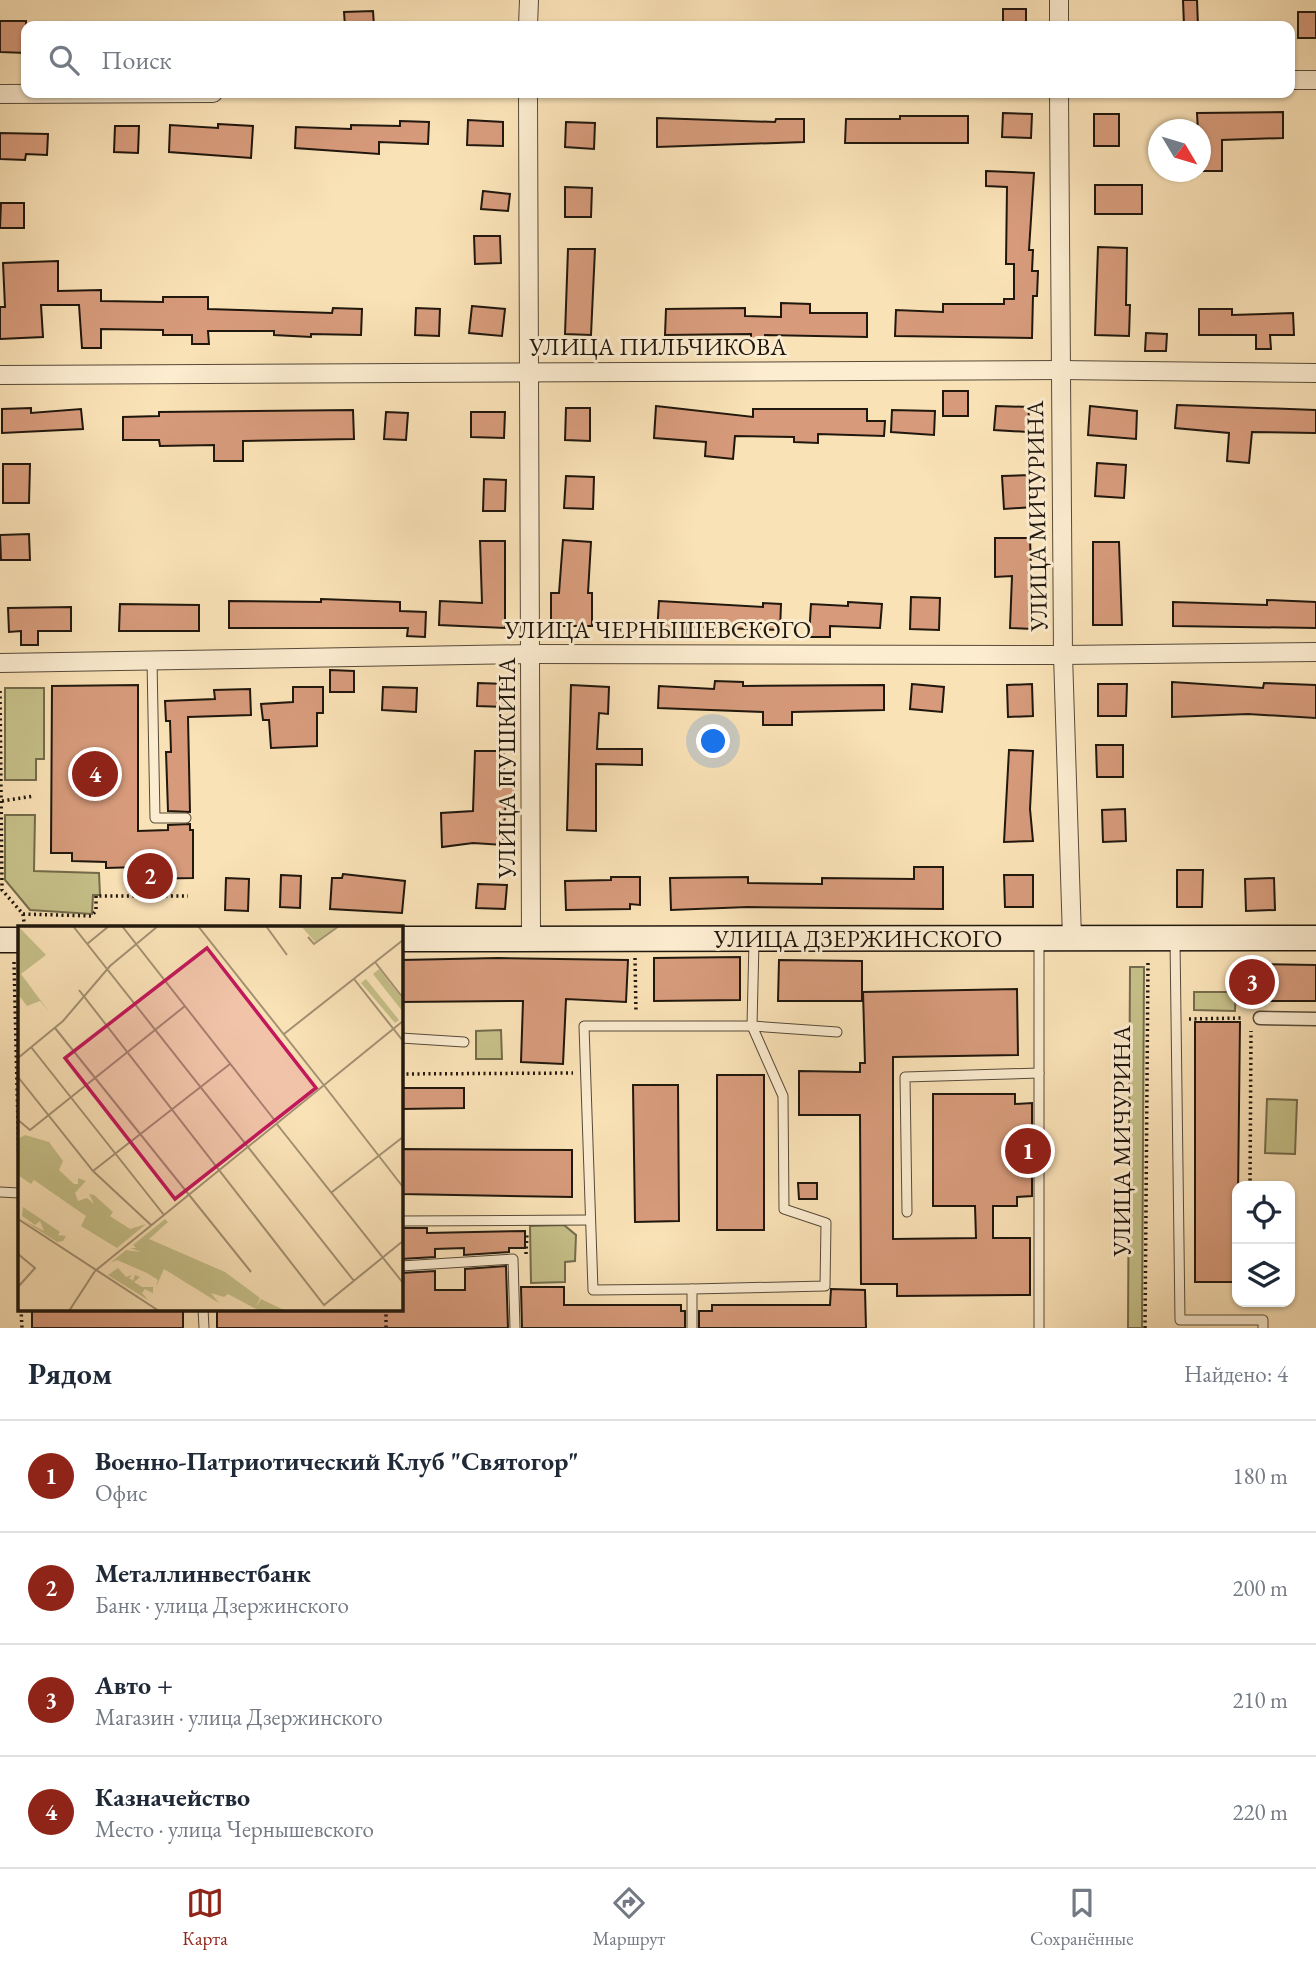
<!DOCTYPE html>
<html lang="ru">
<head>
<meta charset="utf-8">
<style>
  :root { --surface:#fff; --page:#f6f6f7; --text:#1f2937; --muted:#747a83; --line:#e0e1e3; --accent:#8f2418 }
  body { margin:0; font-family:"EB Garamond",serif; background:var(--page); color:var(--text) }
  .controls { position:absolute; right:21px; bottom:21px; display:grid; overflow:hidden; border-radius:14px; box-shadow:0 2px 5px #0004 }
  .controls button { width:63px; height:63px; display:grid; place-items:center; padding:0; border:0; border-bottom:2px solid var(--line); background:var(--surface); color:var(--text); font:35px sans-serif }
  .compass { position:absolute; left:1148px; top:119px; width:63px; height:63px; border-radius:50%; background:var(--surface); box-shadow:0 2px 5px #0004; rotate:128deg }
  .you { position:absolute; left:714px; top:742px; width:24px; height:24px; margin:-18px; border:5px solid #fff; border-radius:50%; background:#1a73e8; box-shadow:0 0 0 10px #1a73e833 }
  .badge { display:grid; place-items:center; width:46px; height:46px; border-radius:50%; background:var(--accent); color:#fff; font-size:23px; font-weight:700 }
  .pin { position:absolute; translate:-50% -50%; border:4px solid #fff; box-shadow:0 2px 7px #0006 }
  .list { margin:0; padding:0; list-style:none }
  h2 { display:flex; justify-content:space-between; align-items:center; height:91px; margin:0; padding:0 28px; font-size:30px }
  h2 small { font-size:23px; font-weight:400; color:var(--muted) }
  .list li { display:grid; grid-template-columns:46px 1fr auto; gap:21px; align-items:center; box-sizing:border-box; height:112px; padding:0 28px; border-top:2px solid var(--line) }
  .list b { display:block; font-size:26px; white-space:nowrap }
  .list p { margin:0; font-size:23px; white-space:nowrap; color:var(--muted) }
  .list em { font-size:23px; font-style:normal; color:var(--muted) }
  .icon { flex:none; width:38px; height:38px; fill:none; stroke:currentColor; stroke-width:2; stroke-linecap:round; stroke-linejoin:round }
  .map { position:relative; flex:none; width:1316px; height:1328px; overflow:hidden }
  .search { position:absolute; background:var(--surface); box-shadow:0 2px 5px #0004; left:21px; right:21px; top:21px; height:77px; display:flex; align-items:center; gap:18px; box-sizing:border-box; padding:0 24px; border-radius:14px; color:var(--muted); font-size:26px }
  .sheet { height:539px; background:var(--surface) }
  nav { display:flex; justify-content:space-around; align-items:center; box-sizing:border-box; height:98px; border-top:2px solid var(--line); background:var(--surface); font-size:19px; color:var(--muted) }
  nav a { display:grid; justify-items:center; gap:4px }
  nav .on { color:var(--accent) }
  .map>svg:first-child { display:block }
  .green { fill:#c6c089; stroke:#736c4b; stroke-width:2 }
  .building { fill:#d79b7b; stroke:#20170d; stroke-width:2 }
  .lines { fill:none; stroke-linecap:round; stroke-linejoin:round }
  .service-casing { stroke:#564a38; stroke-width:11 }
  .pedestrian-casing { stroke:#564a38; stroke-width:15 }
  .minor-casing { stroke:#564a38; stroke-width:20 }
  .secondary-casing { stroke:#20170d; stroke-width:27 }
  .path { stroke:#20170d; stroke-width:3.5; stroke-dasharray:2 3.5; stroke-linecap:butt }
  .service { stroke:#fcecd0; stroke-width:9 }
  .pedestrian { stroke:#fcecd0; stroke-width:12 }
  .minor { stroke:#fcecd0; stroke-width:18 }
  .secondary { stroke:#fcecd0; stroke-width:24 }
  .labels { text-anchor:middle; stroke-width:6; stroke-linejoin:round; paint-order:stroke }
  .street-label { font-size:24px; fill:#20170d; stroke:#fcecd0 }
  .inset-road { fill:none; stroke:#a39173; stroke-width:2 }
  .view { fill:#c2185b; fill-opacity:0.15; stroke:#c2185b; stroke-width:3.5 }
  .inset-edge { fill:none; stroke:#20170d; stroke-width:3.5 }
</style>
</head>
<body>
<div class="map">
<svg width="1316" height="1328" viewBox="0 0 1316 1328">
  <rect width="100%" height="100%" fill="#fae2b7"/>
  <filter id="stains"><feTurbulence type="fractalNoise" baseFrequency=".00286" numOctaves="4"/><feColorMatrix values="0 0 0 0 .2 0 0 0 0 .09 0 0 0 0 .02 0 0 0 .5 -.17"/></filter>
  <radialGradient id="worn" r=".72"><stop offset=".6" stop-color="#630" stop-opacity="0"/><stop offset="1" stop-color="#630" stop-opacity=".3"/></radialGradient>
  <!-- green -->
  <g class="green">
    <path d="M5 688H44V759H36V780H5Z"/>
    <path d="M5 815H35L34 871 99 873 100 895H93L92 914 30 910 5 880Z"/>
    <path d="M1130 967H1144L1142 1328H1128Z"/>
    <path d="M1194 992H1236L1235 1011 1194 1010Z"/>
    <path d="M501 1030 502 1059H476V1031Z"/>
    <path d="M1267 1099 1297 1100 1295 1154 1265 1153Z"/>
    <path d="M564 1225 576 1235 575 1261 565 1262V1282L531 1283 530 1226Z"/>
  </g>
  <!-- building -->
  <g class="building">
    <path d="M1183 0H1197L1198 26H1184Z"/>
    <rect x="1003" y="9" width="23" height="17"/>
    <path d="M373 11 374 26H345L344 12Z"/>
    <rect x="1298" y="12" width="18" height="26"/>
    <path d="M0 21H26V53L0 52Z"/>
    <path d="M1283 112V138L1222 140V171H1200L1197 113Z"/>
    <path d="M1003 113 1032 114 1031 138 1002 137Z"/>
    <rect x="1094" y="114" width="25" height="32"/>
    <path d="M900 116H968V143H845L846 119H900Z"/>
    <path d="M657 118 775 122 776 119H804V142L657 147Z"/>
    <path d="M468 120 503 122V146L467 145Z"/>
    <path d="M400 121 429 122 428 144 379 142V154L295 148 296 127 351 129V125L400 126Z"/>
    <path d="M566 122 595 123 594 149 565 147Z"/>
    <path d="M218 124 253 126 251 158 169 152 170 125 218 128Z"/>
    <path d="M115 126H139L138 153 114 152Z"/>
    <path d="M0 133 48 134 47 155 26 154 25 160 0 159Z"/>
    <path d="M986 171 1034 173 1029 250H1033L1032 271H1038L1037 296H1033L1032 338 895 336 896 310 943 312V304H1004V299H1014V264H1006L1007 187 986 186Z"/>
    <rect x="1095" y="185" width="47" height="29"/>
    <path d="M565 187 592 188 591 217H565Z"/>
    <path d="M483 191 510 194 508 211 481 209Z"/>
    <path d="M1 203H24V228H0Z"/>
    <path d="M474 236H500L501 263 475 264Z"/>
    <path d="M1098 247 1127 248 1126 305H1130L1129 336 1095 335Z"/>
    <path d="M568 249H595L591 335 565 334Z"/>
    <path d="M58 261V291L101 290V301L163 302V297H208V309L332 313 333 308 362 309 361 335 311 334V337L274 335V331H208L209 344H192V335H163V330L101 329V348H82L79 305H41L43 337 0 339V307H5L3 263Z"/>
    <path d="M781 303 810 304V313H867V337L765 335V344H751V334L665 335 666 309 745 308V316L781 317Z"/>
    <path d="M472 306 505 309 502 336 469 333Z"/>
    <path d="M416 308 440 309 439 336 415 335Z"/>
    <path d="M1199 309H1232V315L1293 313 1294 335H1270L1271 349H1256V335H1199Z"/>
    <path d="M1146 333 1167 334 1166 351H1145Z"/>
    <rect x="943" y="391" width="25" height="25"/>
    <path d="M1177 405 1316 410V433L1252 432 1249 463 1227 461 1229 433 1175 428Z"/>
    <path d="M656 406 753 417V409H867V421H885L884 436 818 434V443L794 442V437L735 436 733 459 705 456 706 442 654 438Z"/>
    <path d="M996 406 1029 407 1028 432 994 430Z"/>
    <path d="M1090 406 1137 411 1136 439 1088 435Z"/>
    <path d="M31 408V413L81 409 83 429 2 433V409Z"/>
    <path d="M566 408H590V441L565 440Z"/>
    <path d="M353 410 354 439 243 441V461H214V445L160 446 159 440H123V417L159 416V412Z"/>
    <path d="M892 410 935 411 934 435 891 432Z"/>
    <path d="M386 412 408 413 406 440 384 439Z"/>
    <path d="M471 412H505L504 438 471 437Z"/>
    <path d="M1097 463 1126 465 1124 498 1095 496Z"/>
    <path d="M3 464H30L29 503H3Z"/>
    <path d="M1031 475 1033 507 1004 509 1002 476Z"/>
    <path d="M566 476 594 477 593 509 564 508Z"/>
    <path d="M484 479 506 480 505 511H483Z"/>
    <path d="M29 534 30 560H1L0 535Z"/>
    <path d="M995 538H1030L1033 629 1010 628 1012 576 995 577Z"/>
    <path d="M563 540 591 542 588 593H592V626H551V593H559Z"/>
    <path d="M480 541H505V628L439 625 440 601 482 603Z"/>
    <path d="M1093 542H1119L1122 625H1093Z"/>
    <path d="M911 597 940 598 939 630 910 629Z"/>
    <path d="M321 599 400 602V611L426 612 425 637 407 636 408 628H229V601L321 602Z"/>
    <path d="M1267 600 1316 602V628L1173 626V602L1267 605Z"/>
    <path d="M659 601 763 607V603L781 604 780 630 686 627V635L657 633Z"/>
    <path d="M848 602 882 604 880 628 830 626V637H809L811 604 848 606Z"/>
    <path d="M120 604 199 605V631H119Z"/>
    <path d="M71 607V631H38V645H21V631L9 632 8 608Z"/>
    <path d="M330 670 354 671V692H330Z"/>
    <path d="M715 681 743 682V686L884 685V710L792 712V725H763V712L658 708 659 686 714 689Z"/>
    <path d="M1172 682 1263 688 1264 683 1316 685V718L1248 714 1172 717Z"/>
    <path d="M478 683 507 684 506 707 477 706Z"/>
    <path d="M912 684 944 687 942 712 910 709Z"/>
    <path d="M1032 684 1033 716 1008 717 1007 685Z"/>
    <path d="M1098 684H1127L1126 716H1098Z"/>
    <path d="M138 685V831L168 830V825L190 824V830H193V878L139 879V867L106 868V862L72 861V853H51L52 686Z"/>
    <path d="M571 685 609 687 608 714 599 713 597 749H642V765L596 764V831L567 830Z"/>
    <path d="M293 687H323V713H317V746L271 748 269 720H263L261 704 293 702Z"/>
    <path d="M383 687 417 688 416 712 382 710Z"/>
    <path d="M250 689 251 715 188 717 190 812 168 811 166 752H171L170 721H166L165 701 215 699 214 690Z"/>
    <path d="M1096 745H1123V777H1097Z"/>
    <path d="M1009 750 1033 751 1030 809 1033 841 1004 842Z"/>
    <path d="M475 751H504V779H514V797H506L503 845 473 843 442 847 441 813 473 811Z"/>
    <path d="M1125 809 1126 841 1103 842 1102 810Z"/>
    <path d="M914 867H943V909L748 907 671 910 670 878 748 877V883L822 884V878L914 879Z"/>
    <path d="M1177 870H1203L1202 907H1177Z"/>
    <path d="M343 874 405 881 402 913 330 909 332 878H342Z"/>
    <path d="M281 875 301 876 300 908 280 907Z"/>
    <path d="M1004 875H1033V907H1005Z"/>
    <path d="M611 877H640V905L630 904V909L566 910 565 881 611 880Z"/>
    <path d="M226 878 249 879 248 911 225 910Z"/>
    <path d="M1274 878 1275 910 1246 911 1245 879Z"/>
    <path d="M478 884 507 885 505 909 476 908Z"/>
    <path d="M740 957V1000L654 1001V958Z"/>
    <path d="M498 958 628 960 626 1002 566 999 563 1064 521 1062 523 1001 401 1002V960Z"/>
    <path d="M779 960 862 961V1001H778Z"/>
    <path d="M1251 964 1316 965V1001H1251Z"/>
    <path d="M1017 989 1018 1055 893 1057V1239L976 1238 975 1206H933V1094H1015V1104L1032 1103V1196L1017 1197V1206H993V1238H1030V1295L897 1296V1284H861L860 1115H799V1071L860 1072V1063H865L863 992Z"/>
    <path d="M1195 1022H1240L1237 1282H1195Z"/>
    <rect x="717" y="1075" width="47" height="155"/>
    <path d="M633 1085H678L679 1221 635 1222Z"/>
    <path d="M402 1088H464V1108L402 1109Z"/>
    <path d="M401 1149 572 1150V1197L401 1194Z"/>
    <path d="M798 1183H817V1199H799Z"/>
    <path d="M401 1228H427V1233L525 1231V1248H509V1252L464 1255V1248L435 1249V1257L401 1259Z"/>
    <path d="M506 1266 508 1328H217V1309H401V1273L435 1271V1290H465V1269Z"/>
    <path d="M521 1287H564V1305H681V1311H685V1328H522Z"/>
    <path d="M831 1289 865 1290 866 1328H699V1311H712V1305H830Z"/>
    <rect x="32" y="1309" width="151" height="19"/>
  </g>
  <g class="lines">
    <!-- service casing -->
    <g class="service-casing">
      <g id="service">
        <path d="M152 661 155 818H186"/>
        <path d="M1039 940V1328"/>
        <path d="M1175 940 1180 1320H1263V1328"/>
        <path d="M401 1038 464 1042"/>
        <path d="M0 1192 19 1193"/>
        <path d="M907 1212 905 1077 1039 1073"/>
        <path d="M401 1221 589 1220"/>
        <path d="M401 1266 513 1259 515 1328"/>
        <path d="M692 1289 593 1290 584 1026H752L837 1032"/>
        <path d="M203 1309 204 1328"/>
        <path d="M692 1328V1289L825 1286 826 1223 784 1209 783 1096 752 1026 754 941"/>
      </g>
    </g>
    <!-- pedestrian casing -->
    <g class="pedestrian-casing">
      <path id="pedestrian" d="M1260 1018 1316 1019"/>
    </g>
    <!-- minor casing -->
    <g class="minor-casing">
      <g id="minor">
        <path d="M1059 0V26"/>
        <path d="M528 26 529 0"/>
        <path d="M1290 80H1316"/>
        <path d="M528 93 531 939"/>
        <path d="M1059 93 1063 655 1072 938"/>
        <path d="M0 94 213 93"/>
        <path d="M0 375 1059 370 1316 373"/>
        <path d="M0 663 531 654 1063 655 1316 652"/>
      </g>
    </g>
    <!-- secondary casing -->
    <g class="secondary-casing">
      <g id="secondary">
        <path d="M401 939 1316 938"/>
        <path d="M0 940H19"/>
      </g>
    </g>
    <!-- path -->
    <g class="path">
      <path d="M0 691 2 890 23 914 24 922"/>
      <path d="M2 801 34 796"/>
      <path d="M23 914 91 916 96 911V896H188"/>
      <path d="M635 958 636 1013"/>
      <path d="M14 962 19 1166"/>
      <path d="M1189 1019 1244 1018"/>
      <path d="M401 1074 573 1073"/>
      <path d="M1250 1186 1251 1031"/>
      <path d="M526 1254 527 1233"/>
      <path d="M21 1309 22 1328"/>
      <path d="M386 1309V1328"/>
      <path d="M1145 1328 1148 960"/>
    </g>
    <!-- service -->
    <use href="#service" class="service"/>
    <!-- pedestrian -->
    <use href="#pedestrian" class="pedestrian"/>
    <!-- minor -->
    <use href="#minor" class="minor"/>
    <!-- secondary -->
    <use href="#secondary" class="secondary"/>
  </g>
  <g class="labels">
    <!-- street labels -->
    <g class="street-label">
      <text x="658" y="355">УЛИЦА ПИЛЬЧИКОВА</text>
      <text transform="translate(1037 516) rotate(-91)" y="8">УЛИЦА МИЧУРИНА</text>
      <text x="658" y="638">УЛИЦА ЧЕРНЫШЕВСКОГО</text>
      <text transform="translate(507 768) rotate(-90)" y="8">УЛИЦА ПУШКИНА</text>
      <text x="858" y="947">УЛИЦА ДЗЕРЖИНСКОГО</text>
      <text transform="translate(1122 1141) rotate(-90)" y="8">УЛИЦА МИЧУРИНА</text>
    </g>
  </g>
  <!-- overview -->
  <g transform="translate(18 926)">
    <rect width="385" height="385" fill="#fae2b7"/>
    <path d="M0 0 28 29 3 48 32 87 22 75 9 80 0 68ZM283 0H320L297 16ZM361 43 385 74V86L355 48ZM348 53 381 94 377 97 343 57ZM7 209 31 216 45 235 41 244 56 258H60V252L68 255 57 267 60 275 69 272 76 278 71 268 76 269 95 286 92 290 112 303 128 298 99 322 63 300 68 290 16 254 13 258 0 249V213ZM5 281 42 306 40 309 48 310 45 315 39 316 3 293 26 305 22 295 17 299 4 290ZM147 293 150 296 131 313 207 346 242 372 238 381 243 373 268 385H242L210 368 206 371 193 367 201 377 146 343 138 361 140 354 129 347 99 334 92 337 108 324 123 326 112 322H118L115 319ZM100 342 108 351 114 349 111 352 115 355 117 349 122 351 116 356 124 361H135V367L127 363 124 367 130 374 90 349Z" fill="#c6c089"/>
    <path class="inset-road" d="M55 0 336 355M104 0 258 196M180 0 305 158M248 0 269 29M290 11 296 18 321 0M69 18 91 0M357 36 385 72M336 53 385 115M61 64 306 379 385 315M37 102 233 346M266 108 385 14M13 121 146 289M0 132 45 95 92 40 140 0M0 151 75 245 133 299M305 158 385 261M0 194 12 204 167 80M258 197 385 357M75 245 212 138M314 266 385 211M0 293 141 385M0 328 17 342 0 361M77 345 385 95M51 385 77 345"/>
    <path class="view" d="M189 22 298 162 157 273 47 132Z"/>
    <rect width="385" height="385" class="inset-edge"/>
  </g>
  <rect width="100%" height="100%" filter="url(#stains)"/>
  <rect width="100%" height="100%" fill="url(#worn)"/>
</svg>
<div class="controls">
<button><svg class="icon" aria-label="locate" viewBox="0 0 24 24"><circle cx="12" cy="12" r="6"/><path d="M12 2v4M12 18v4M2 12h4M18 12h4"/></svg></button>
<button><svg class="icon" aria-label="layers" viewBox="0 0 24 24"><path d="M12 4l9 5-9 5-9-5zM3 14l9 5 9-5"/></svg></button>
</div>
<svg class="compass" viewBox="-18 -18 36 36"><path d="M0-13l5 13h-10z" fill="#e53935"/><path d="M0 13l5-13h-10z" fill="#747a83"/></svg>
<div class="you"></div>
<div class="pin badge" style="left:1028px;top:1151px">1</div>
<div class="pin badge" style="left:150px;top:876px">2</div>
<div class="pin badge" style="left:1252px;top:982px">3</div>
<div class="pin badge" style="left:95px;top:774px">4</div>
<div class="search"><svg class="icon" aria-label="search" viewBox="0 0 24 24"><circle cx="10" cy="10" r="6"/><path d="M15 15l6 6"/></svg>Поиск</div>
</div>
<section class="sheet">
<h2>Рядом<small>Найдено: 4</small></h2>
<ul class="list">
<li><span class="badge">1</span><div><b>Военно-Патриотический Клуб &quot;Святогор&quot;</b><p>Офис</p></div><em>180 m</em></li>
<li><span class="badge">2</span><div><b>Металлинвестбанк</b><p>Банк · улица Дзержинского</p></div><em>200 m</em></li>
<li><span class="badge">3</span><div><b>Авто +</b><p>Магазин · улица Дзержинского</p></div><em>210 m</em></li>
<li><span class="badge">4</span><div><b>Казначейство</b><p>Место · улица Чернышевского</p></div><em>220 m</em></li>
</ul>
</section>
<nav>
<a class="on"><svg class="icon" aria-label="map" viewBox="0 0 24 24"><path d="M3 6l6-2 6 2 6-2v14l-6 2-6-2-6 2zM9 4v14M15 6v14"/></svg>Карта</a>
<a><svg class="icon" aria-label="directions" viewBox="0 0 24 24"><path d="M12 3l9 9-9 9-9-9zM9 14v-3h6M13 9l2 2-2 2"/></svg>Маршрут</a>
<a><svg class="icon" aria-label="saved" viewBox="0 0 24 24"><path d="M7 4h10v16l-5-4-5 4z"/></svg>Сохранённые</a>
</nav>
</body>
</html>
